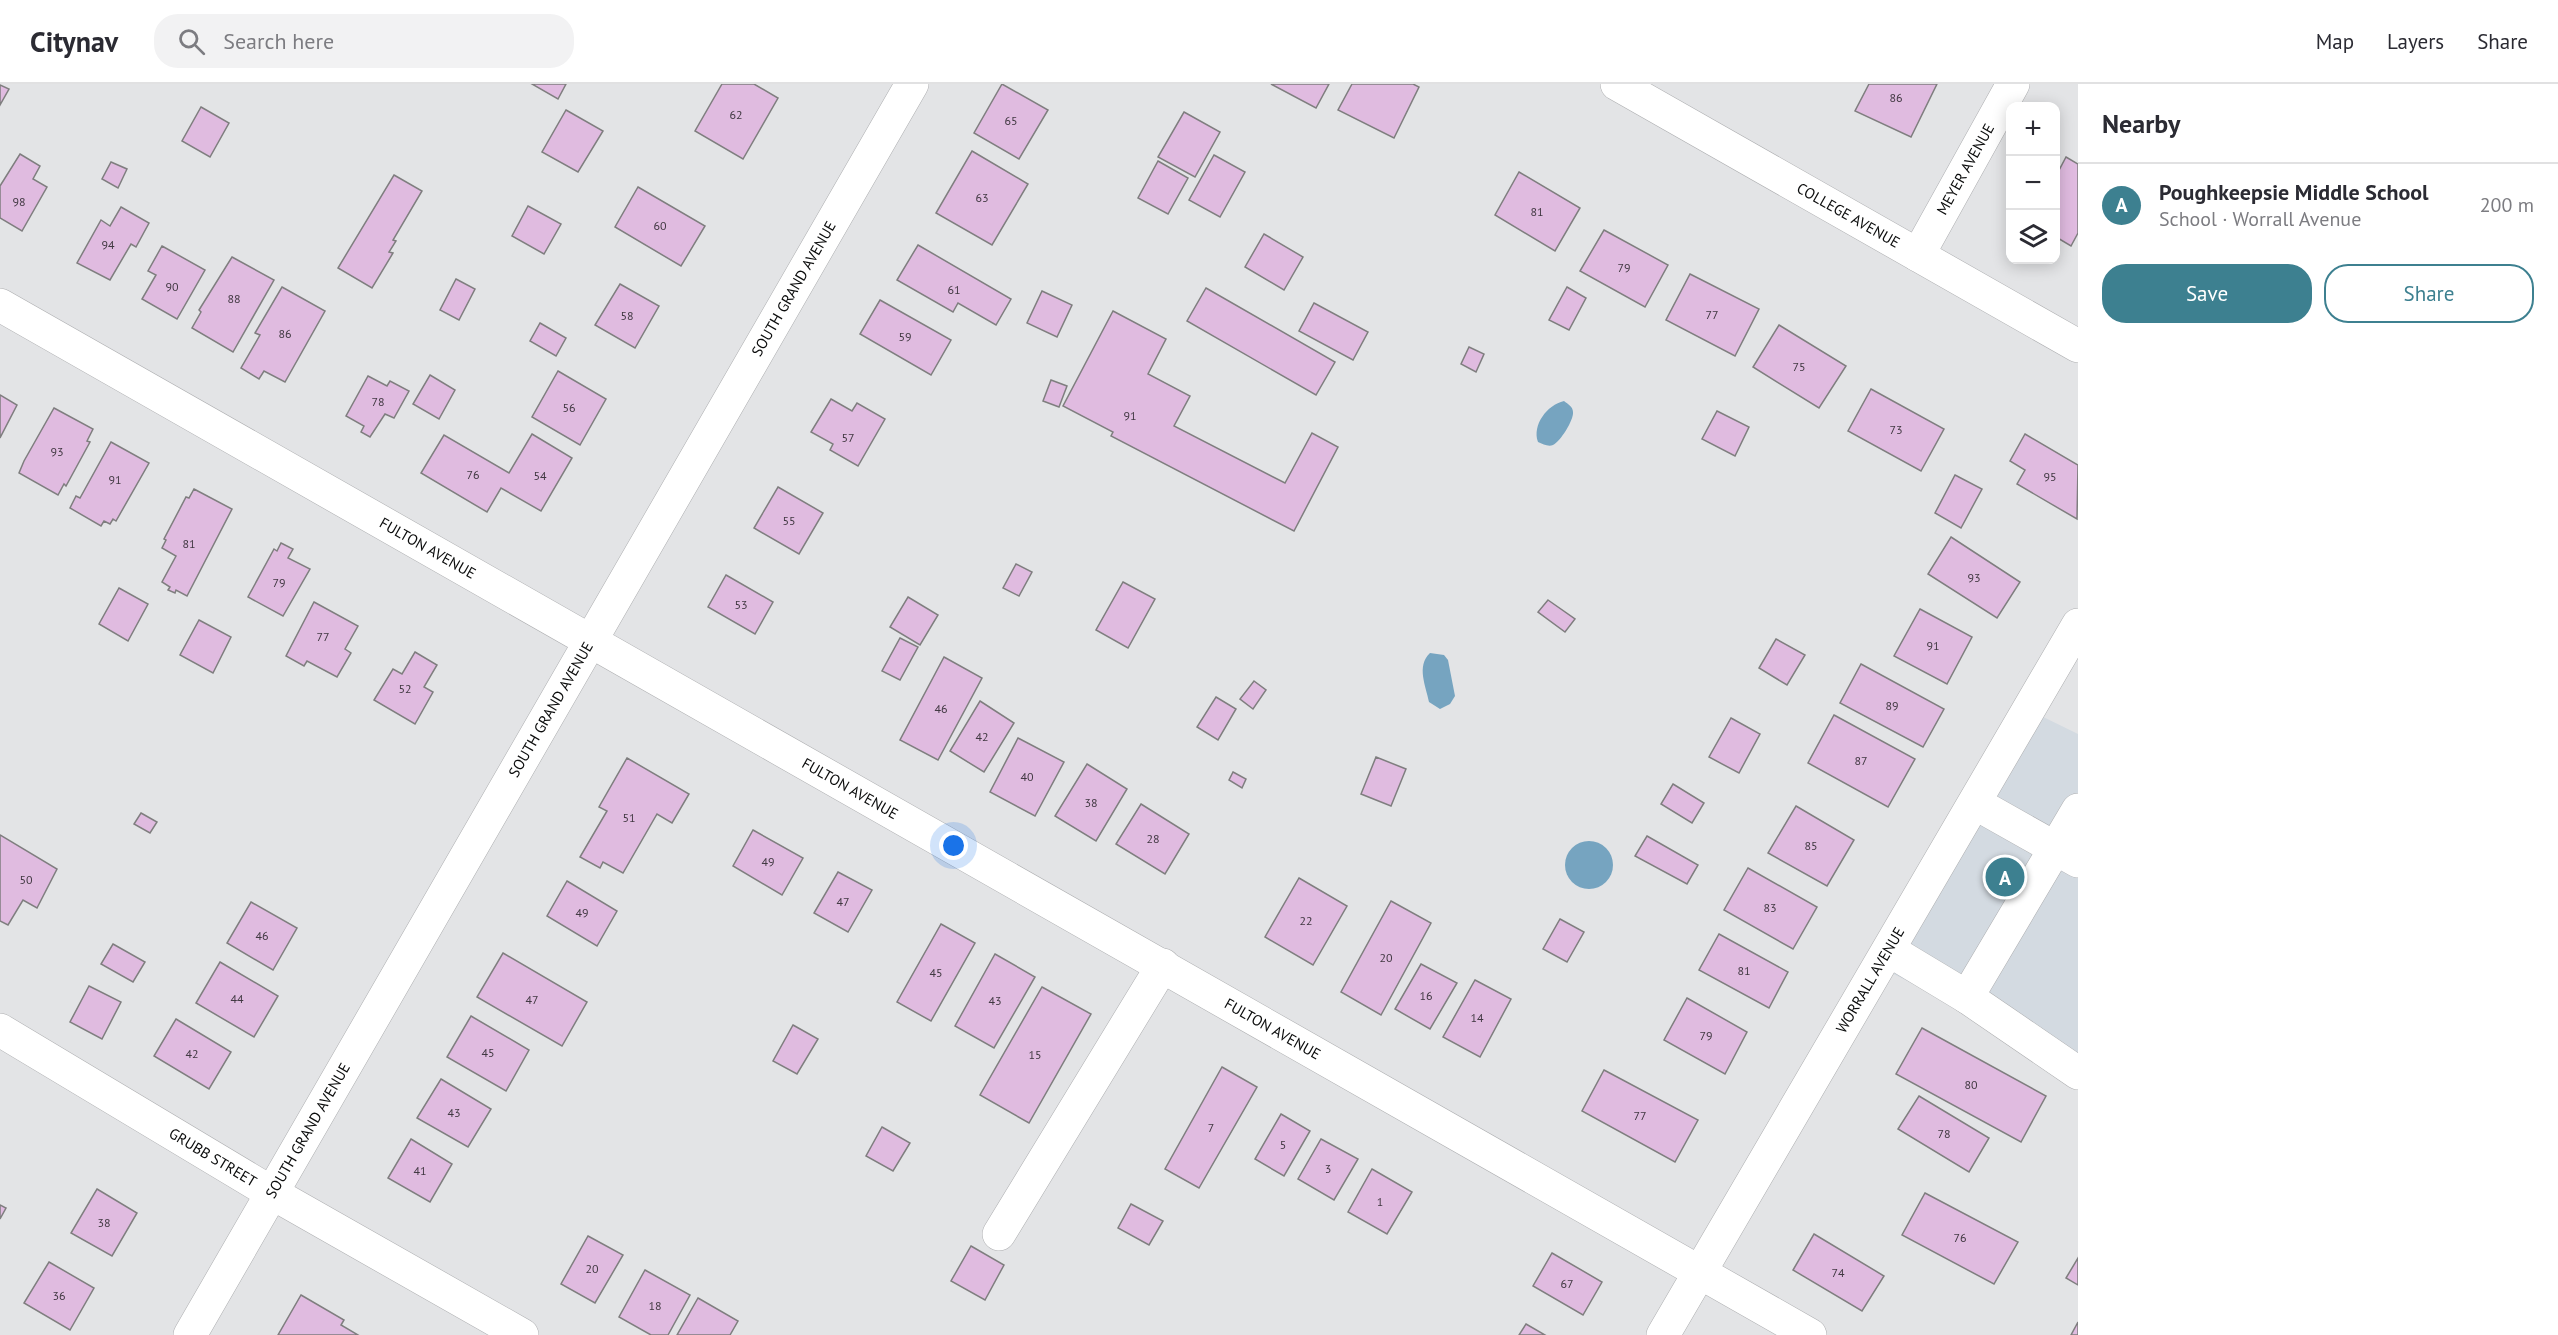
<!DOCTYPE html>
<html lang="en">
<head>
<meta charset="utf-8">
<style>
  :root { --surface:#fff; --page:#f2f2f3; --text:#2b2b33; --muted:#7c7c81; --line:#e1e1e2; --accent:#3d8090 }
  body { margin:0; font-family:"PT Sans",sans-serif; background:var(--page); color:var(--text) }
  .controls { position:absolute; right:18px; top:18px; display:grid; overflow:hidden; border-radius:12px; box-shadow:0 3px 15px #0003 }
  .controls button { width:54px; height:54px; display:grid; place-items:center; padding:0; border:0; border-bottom:2px solid var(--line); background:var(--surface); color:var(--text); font:30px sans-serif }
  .you { position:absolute; left:954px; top:762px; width:21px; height:21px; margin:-15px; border:4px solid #fff; border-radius:50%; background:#1a73e8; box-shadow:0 0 0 9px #1a73e833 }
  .badge { display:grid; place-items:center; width:39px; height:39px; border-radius:50%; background:var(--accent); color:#fff; font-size:20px; font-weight:700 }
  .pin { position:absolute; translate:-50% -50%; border:3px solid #fff; box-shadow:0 2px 6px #0006 }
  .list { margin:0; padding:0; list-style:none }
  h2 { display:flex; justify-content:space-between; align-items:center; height:78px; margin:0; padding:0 24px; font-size:26px }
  h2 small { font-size:20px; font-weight:400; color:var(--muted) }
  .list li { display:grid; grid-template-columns:39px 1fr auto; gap:18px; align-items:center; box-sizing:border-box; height:84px; padding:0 24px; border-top:2px solid var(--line) }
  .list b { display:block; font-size:22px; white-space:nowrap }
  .list p { margin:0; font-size:20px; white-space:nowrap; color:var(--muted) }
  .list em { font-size:20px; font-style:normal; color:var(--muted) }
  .actions { display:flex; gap:12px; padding:18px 24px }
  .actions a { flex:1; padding:14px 0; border:2px solid var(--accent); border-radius:24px; text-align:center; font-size:21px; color:var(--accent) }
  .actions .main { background:var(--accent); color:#fff }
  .icon { flex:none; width:33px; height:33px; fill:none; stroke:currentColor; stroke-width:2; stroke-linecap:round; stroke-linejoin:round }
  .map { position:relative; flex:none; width:2078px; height:1251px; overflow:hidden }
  header { display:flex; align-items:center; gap:36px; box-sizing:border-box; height:84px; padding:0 30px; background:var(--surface); border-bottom:2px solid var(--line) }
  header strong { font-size:28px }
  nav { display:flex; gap:33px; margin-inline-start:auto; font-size:21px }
  .search { width:420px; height:54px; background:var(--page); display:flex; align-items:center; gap:15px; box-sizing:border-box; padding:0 21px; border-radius:24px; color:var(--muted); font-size:22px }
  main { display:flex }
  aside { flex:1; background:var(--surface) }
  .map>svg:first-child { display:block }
  .built { fill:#d3dae1 }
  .water { fill:#76a4c0 }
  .building { fill:#e0bbe0; stroke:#7f7e7f; stroke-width:1.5 }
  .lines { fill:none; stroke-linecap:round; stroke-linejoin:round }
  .minor-casing { stroke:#adaeb0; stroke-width:34 }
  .minor { stroke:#fff; stroke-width:33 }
  .labels { text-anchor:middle; stroke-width:6; stroke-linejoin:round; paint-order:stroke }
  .number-label { font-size:12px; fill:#403841 }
  .street-label { font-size:15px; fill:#0b0c0c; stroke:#f0f1f3 }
</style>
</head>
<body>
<header>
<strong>Citynav</strong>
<div class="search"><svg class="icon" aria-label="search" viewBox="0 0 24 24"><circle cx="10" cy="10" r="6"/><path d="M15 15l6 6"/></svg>Search here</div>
<nav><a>Map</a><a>Layers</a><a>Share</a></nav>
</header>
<main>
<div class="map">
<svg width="2078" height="1251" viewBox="0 0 2078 1251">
  <rect width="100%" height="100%" fill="#e3e4e6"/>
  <!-- built -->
  <path class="built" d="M2029 626 2078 650V1000L1925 906 1880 883Z"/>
  <!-- water -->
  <g class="water">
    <path d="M1564 317C1568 320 1573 323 1573 328 1574 336 1560 358 1553 361 1548 363 1543 360 1538 358 1532 341 1547 321 1564 317Z"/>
    <path d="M1430 569 1444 571 1448 576 1455 612 1450 620 1440 625 1429 618C1426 602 1416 582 1430 569Z"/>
    <circle cx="1589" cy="781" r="24"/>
  </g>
  <!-- building -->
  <g class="building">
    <path d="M532 0H566L558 15Z"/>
    <path d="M722 0H754L778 14 743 75 695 47Z"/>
    <path d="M1002 0 1048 26 1019 75 974 49Z"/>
    <path d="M1271 0H1329L1316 24Z"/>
    <path d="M1352 0H1413L1419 3 1394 54 1338 26Z"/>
    <path d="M1869 0H1937L1911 53 1855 27Z"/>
    <path d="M0 1 9 5 0 21Z"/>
    <path d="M201 23 229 39 210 73 182 57Z"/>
    <path d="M566 26 603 47 578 88 542 68Z"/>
    <path d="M1184 28 1220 48 1195 93 1158 73Z"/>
    <path d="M972 67 1028 100 992 161 936 129Z"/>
    <path d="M20 70 40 82 33 95 47 103 22 147 0 134V102Z"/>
    <path d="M1214 71 1245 88 1220 133 1189 116Z"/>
    <path d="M2066 73 2078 80V149L2071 162 2056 153V92Z"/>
    <path d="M1158 77 1188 94 1168 130 1138 114Z"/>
    <path d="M111 78 127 85 118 104 102 95Z"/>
    <path d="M1519 88 1580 124 1555 167 1495 131Z"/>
    <path d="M394 91 422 107 393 156 396 157 389 168 393 169 372 204 338 184Z"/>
    <path d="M638 103 705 142 681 182 615 143Z"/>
    <path d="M528 122 561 140 544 170 512 152Z"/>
    <path d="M121 123 149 139 136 163 131 160 110 196 77 179 101 136 110 142Z"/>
    <path d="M1604 146 1668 181 1645 223 1580 187Z"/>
    <path d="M1264 150 1303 173 1284 206 1245 183Z"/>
    <path d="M918 161 1011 215 996 241 958 219 953 228 897 196Z"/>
    <path d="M162 162 205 186 177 235 142 215 156 191 148 187Z"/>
    <path d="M232 173 274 196 233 268 192 244 201 228 199 226Z"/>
    <path d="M1690 190 1759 225 1735 272 1666 236Z"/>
    <path d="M456 195 475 205 459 236 440 226Z"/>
    <path d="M620 200 659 222 635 264 595 241Z"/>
    <path d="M282 203 325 227 285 298 264 287 259 295 241 284 260 251 255 249Z"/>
    <path d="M1567 203 1586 214 1569 246 1549 236Z"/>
    <path d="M1206 204 1335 278 1316 311 1187 237Z"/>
    <path d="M1042 207 1072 221 1057 253 1027 239Z"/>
    <path d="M880 216 951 256 931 291 860 250Z"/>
    <path d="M1314 219 1368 248 1353 276 1299 247Z"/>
    <path d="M1113 227 1166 255 1148 290 1190 312 1174 342 1285 399 1312 349 1338 363 1294 447 1111 352 1113 348 1063 322Z"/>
    <path d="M540 239 566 254 556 272 530 257Z"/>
    <path d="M1779 241 1846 282 1819 324 1753 283Z"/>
    <path d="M1469 263 1484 270 1476 288 1461 280Z"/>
    <path d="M558 287 606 315 580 361 532 333Z"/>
    <path d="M430 291 455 306 439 335 413 320Z"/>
    <path d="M368 292 387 302 390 297 409 307 394 334 385 330 370 353 361 348 364 342 346 332Z"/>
    <path d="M1051 296 1067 302 1059 323 1043 317Z"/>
    <path d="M1871 305 1944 345 1921 387 1848 347Z"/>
    <path d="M0 311 17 321 0 354Z"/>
    <path d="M831 315 852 327 857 319 885 335 858 382 830 366 833 360 811 348Z"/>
    <path d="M54 324 93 345 87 357 90 358 66 402 64 400 58 411 19 389 24 377Z"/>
    <path d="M1717 327 1749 343 1735 372 1702 355Z"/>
    <path d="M532 350 572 374 541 427 501 404 487 428 421 389 444 351 509 389Z"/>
    <path d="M2025 350 2078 381 2077 435 2017 400 2025 386 2010 377Z"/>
    <path d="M111 358 149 379 116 437 113 435 110 440 104 437 101 442 70 424 76 412 80 414Z"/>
    <path d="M1955 391 1982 405 1961 444 1935 429Z"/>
    <path d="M778 403 823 429 799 470 754 444Z"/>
    <path d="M194 405 232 425 187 512 176 506 175 509 168 506 170 503 162 498 176 472 162 464 166 456 164 455 186 413 189 414Z"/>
    <path d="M1951 453 2020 498 1997 534 1928 490Z"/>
    <path d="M281 459 293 465 288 474 310 485 283 532 248 513 274 465 277 467Z"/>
    <path d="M1016 480 1032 488 1019 512 1003 504Z"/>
    <path d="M726 491 773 518 755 550 708 523Z"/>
    <path d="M1123 498 1155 515 1128 564 1096 546Z"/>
    <path d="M119 504 148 520 128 557 99 540Z"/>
    <path d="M908 513 938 531 920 561 890 543Z"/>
    <path d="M1548 516 1575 535 1565 548 1538 528Z"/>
    <path d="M314 518 358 542 345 565 351 569 337 593 307 577 304 582 286 572Z"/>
    <path d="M1920 525 1972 553 1947 600 1894 572Z"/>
    <path d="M199 536 231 553 213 589 180 571Z"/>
    <path d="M900 554 918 563 900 596 882 587Z"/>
    <path d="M1776 555 1805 571 1787 601 1759 584Z"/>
    <path d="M415 568 437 581 424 603 433 608 415 640 374 616 393 585 402 590Z"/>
    <path d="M944 573 982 594 938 676 900 656Z"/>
    <path d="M1861 580 1944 625 1923 663 1840 619Z"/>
    <path d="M1254 597 1266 606 1253 625 1240 615Z"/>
    <path d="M1216 613 1236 625 1218 656 1197 643Z"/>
    <path d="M980 617 1014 639 984 688 950 667Z"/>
    <path d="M1834 631 1915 675 1888 723 1808 679Z"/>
    <path d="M1731 634 1760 650 1739 689 1709 673Z"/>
    <path d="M1018 654 1064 678 1035 732 990 708Z"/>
    <path d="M1376 673 1406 685 1391 722 1361 710Z"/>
    <path d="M627 674 689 710 672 739 657 730 623 789 603 778 600 784 580 773 607 727 599 723Z"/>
    <path d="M1087 680 1127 705 1096 757 1055 732Z"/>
    <path d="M1233 688 1246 695 1242 704 1229 696Z"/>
    <path d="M1673 700 1704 719 1692 739 1661 720Z"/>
    <path d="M1141 720 1189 750 1165 790 1116 760Z"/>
    <path d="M1796 722 1854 756 1827 802 1768 769Z"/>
    <path d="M141 729 157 738 150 749 134 740Z"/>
    <path d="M753 746 803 774 782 811 733 782Z"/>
    <path d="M0 751 57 785 37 824 23 816 8 841 0 837Z"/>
    <path d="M1647 752 1698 781 1687 800 1635 772Z"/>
    <path d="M1748 784 1817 823 1793 865 1724 826Z"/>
    <path d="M838 788 872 806 848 848 814 829Z"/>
    <path d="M1299 794 1347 822 1313 881 1265 853Z"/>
    <path d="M567 797 617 827 597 862 547 832Z"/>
    <path d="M1391 817 1431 839 1381 931 1341 908Z"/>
    <path d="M251 818 297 844 273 886 227 859Z"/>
    <path d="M1560 835 1584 848 1567 878 1543 865Z"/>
    <path d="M941 840 975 859 931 937 897 918Z"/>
    <path d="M1719 850 1788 888 1769 924 1699 886Z"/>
    <path d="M113 860 145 878 133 898 101 880Z"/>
    <path d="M503 869 587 918 562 962 477 913Z"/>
    <path d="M995 870 1035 893 994 964 955 942Z"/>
    <path d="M220 878 278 912 254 953 196 919Z"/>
    <path d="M1421 880 1457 899 1430 945 1395 925Z"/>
    <path d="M1475 896 1511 915 1480 973 1443 953Z"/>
    <path d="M89 902 121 918 102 955 70 938Z"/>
    <path d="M1042 903 1091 930 1029 1039 980 1011Z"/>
    <path d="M1687 914 1747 948 1725 990 1664 956Z"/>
    <path d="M471 932 529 966 506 1007 447 973Z"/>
    <path d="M176 935 231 968 209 1005 154 972Z"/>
    <path d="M793 941 818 955 797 990 773 977Z"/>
    <path d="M1922 944 2046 1012 2021 1058 1896 990Z"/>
    <path d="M1222 983 1257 1003 1199 1104 1165 1085Z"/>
    <path d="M1604 986 1698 1036 1675 1078 1582 1027Z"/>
    <path d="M441 995 491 1025 468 1063 417 1034Z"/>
    <path d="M1919 1012 1989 1054 1969 1088 1898 1045Z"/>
    <path d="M1281 1030 1310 1047 1284 1092 1255 1075Z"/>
    <path d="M882 1043 910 1059 893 1087 866 1072Z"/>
    <path d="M411 1055 452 1080 430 1118 388 1094Z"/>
    <path d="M1321 1055 1358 1075 1334 1116 1298 1095Z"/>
    <path d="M1372 1085 1412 1108 1387 1150 1348 1128Z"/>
    <path d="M97 1105 137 1129 112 1172 71 1149Z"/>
    <path d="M1925 1109 2018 1158 1994 1200 1902 1151Z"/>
    <path d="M1131 1120 1163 1137 1149 1161 1118 1144Z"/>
    <path d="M0 1121 6 1124 0 1135Z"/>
    <path d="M1814 1150 1884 1192 1862 1227 1793 1186Z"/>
    <path d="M588 1152 623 1171 595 1219 561 1200Z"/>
    <path d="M971 1162 1004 1181 985 1216 951 1197Z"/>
    <path d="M1552 1169 1602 1198 1583 1231 1533 1202Z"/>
    <path d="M2078 1174V1201L2066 1194Z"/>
    <path d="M49 1178 94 1204 70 1246 24 1219Z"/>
    <path d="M645 1186 690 1211 668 1251H651L619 1233Z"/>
    <path d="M301 1211 344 1236 341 1241 358 1251H278Z"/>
    <path d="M698 1214 738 1237 730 1251H677Z"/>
    <path d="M2078 1238V1251H2071Z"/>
    <path d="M1526 1240 1545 1251H1519Z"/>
  </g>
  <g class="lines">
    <!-- minor casing -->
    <g class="minor-casing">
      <g id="minor">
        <path id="s1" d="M1617 0 2078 262"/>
        <path id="s2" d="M1918 171 2013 0"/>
        <path id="s3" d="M0 221 1810 1251"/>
        <path d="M1975 719 2078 777"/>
        <path d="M2078 726 1967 913 2078 989"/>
        <path d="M1889 866 1967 913"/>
        <path id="s4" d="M0 946 272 1109 522 1251"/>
        <path d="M999 1150 1163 881"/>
        <path id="s5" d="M190 1251 912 0"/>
        <path id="s6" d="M1663 1251 2078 541"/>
      </g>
    </g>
    <!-- minor -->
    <use href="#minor" class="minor"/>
  </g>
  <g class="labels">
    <!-- number labels -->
    <g class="number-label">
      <text x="1896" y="18">86</text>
      <text x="736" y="35">62</text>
      <text x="1011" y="41">65</text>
      <text x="982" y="118">63</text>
      <text x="19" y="122">98</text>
      <text x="1537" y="132">81</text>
      <text x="660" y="146">60</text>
      <text x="108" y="165">94</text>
      <text x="1624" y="188">79</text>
      <text x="172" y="207">90</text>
      <text x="954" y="210">61</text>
      <text x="234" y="219">88</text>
      <text x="1712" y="235">77</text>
      <text x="627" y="236">58</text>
      <text x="285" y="254">86</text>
      <text x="905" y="257">59</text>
      <text x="1799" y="287">75</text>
      <text x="378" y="322">78</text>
      <text x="569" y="328">56</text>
      <text x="1130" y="336">91</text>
      <text x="1896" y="350">73</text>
      <text x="848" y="358">57</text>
      <text x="57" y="372">93</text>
      <text x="473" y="395">76</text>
      <text x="540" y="396">54</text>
      <text x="2050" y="397">95</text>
      <text x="115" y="400">91</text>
      <text x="789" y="441">55</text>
      <text x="189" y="464">81</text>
      <text x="1974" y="498">93</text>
      <text x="279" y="503">79</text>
      <text x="741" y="525">53</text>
      <text x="323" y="557">77</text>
      <text x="1933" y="566">91</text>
      <text x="405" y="609">52</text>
      <text x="1892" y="626">89</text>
      <text x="941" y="629">46</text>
      <text x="982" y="657">42</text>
      <text x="1861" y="681">87</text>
      <text x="1027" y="697">40</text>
      <text x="1091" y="723">38</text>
      <text x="629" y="738">51</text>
      <text x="1153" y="759">28</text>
      <text x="1811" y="766">85</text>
      <text x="768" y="782">49</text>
      <text x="26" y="800">50</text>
      <text x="843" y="822">47</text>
      <text x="1770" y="828">83</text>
      <text x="582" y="833">49</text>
      <text x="1306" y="841">22</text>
      <text x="262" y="856">46</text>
      <text x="1386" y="878">20</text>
      <text x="1744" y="891">81</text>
      <text x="936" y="893">45</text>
      <text x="1426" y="916">16</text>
      <text x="237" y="919">44</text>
      <text x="532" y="920">47</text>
      <text x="995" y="921">43</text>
      <text x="1477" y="938">14</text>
      <text x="1706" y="956">79</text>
      <text x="488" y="973">45</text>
      <text x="192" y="974">42</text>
      <text x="1035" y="975">15</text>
      <text x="1971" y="1005">80</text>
      <text x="454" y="1033">43</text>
      <text x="1640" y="1036">77</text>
      <text x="1211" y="1048">7</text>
      <text x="1944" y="1054">78</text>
      <text x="1283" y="1065">5</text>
      <text x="1328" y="1089">3</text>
      <text x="420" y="1091">41</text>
      <text x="1380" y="1122">1</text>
      <text x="104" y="1143">38</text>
      <text x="1960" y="1158">76</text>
      <text x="592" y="1189">20</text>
      <text x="1838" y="1193">74</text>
      <text x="1567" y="1204">67</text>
      <text x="59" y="1216">36</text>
      <text x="655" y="1226">18</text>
    </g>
    <!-- street labels -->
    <g class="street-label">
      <text dy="5" stroke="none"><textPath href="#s2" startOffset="98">MEYER AVENUE</textPath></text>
      <text dy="5" stroke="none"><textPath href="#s1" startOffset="266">COLLEGE AVENUE</textPath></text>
      <text dy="5" stroke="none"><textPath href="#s5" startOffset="1208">SOUTH GRAND AVENUE</textPath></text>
      <text dy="5" stroke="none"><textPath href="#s3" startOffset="492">FULTON AVENUE</textPath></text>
      <text dy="5" stroke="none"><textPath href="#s5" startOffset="722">SOUTH GRAND AVENUE</textPath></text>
      <text dy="5" stroke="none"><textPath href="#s3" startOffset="978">FULTON AVENUE</textPath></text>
      <text dy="5" stroke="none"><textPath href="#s6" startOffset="411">WORRALL AVENUE</textPath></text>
      <text dy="5" stroke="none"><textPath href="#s3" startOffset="1464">FULTON AVENUE</textPath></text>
      <text dy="5" stroke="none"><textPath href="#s5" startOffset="236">SOUTH GRAND AVENUE</textPath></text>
      <text dy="5" stroke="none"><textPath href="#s4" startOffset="248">GRUBB STREET</textPath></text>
    </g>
  </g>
</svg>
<div class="controls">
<button>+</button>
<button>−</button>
<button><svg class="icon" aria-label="layers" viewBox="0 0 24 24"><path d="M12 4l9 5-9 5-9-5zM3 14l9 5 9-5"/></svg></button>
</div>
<div class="you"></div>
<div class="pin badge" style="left:2005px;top:793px">A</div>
</div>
<aside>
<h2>Nearby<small></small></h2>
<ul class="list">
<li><span class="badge">A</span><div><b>Poughkeepsie Middle School</b><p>School · Worrall Avenue</p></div><em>200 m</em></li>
</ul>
<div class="actions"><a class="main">Save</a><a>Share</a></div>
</aside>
</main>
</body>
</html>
